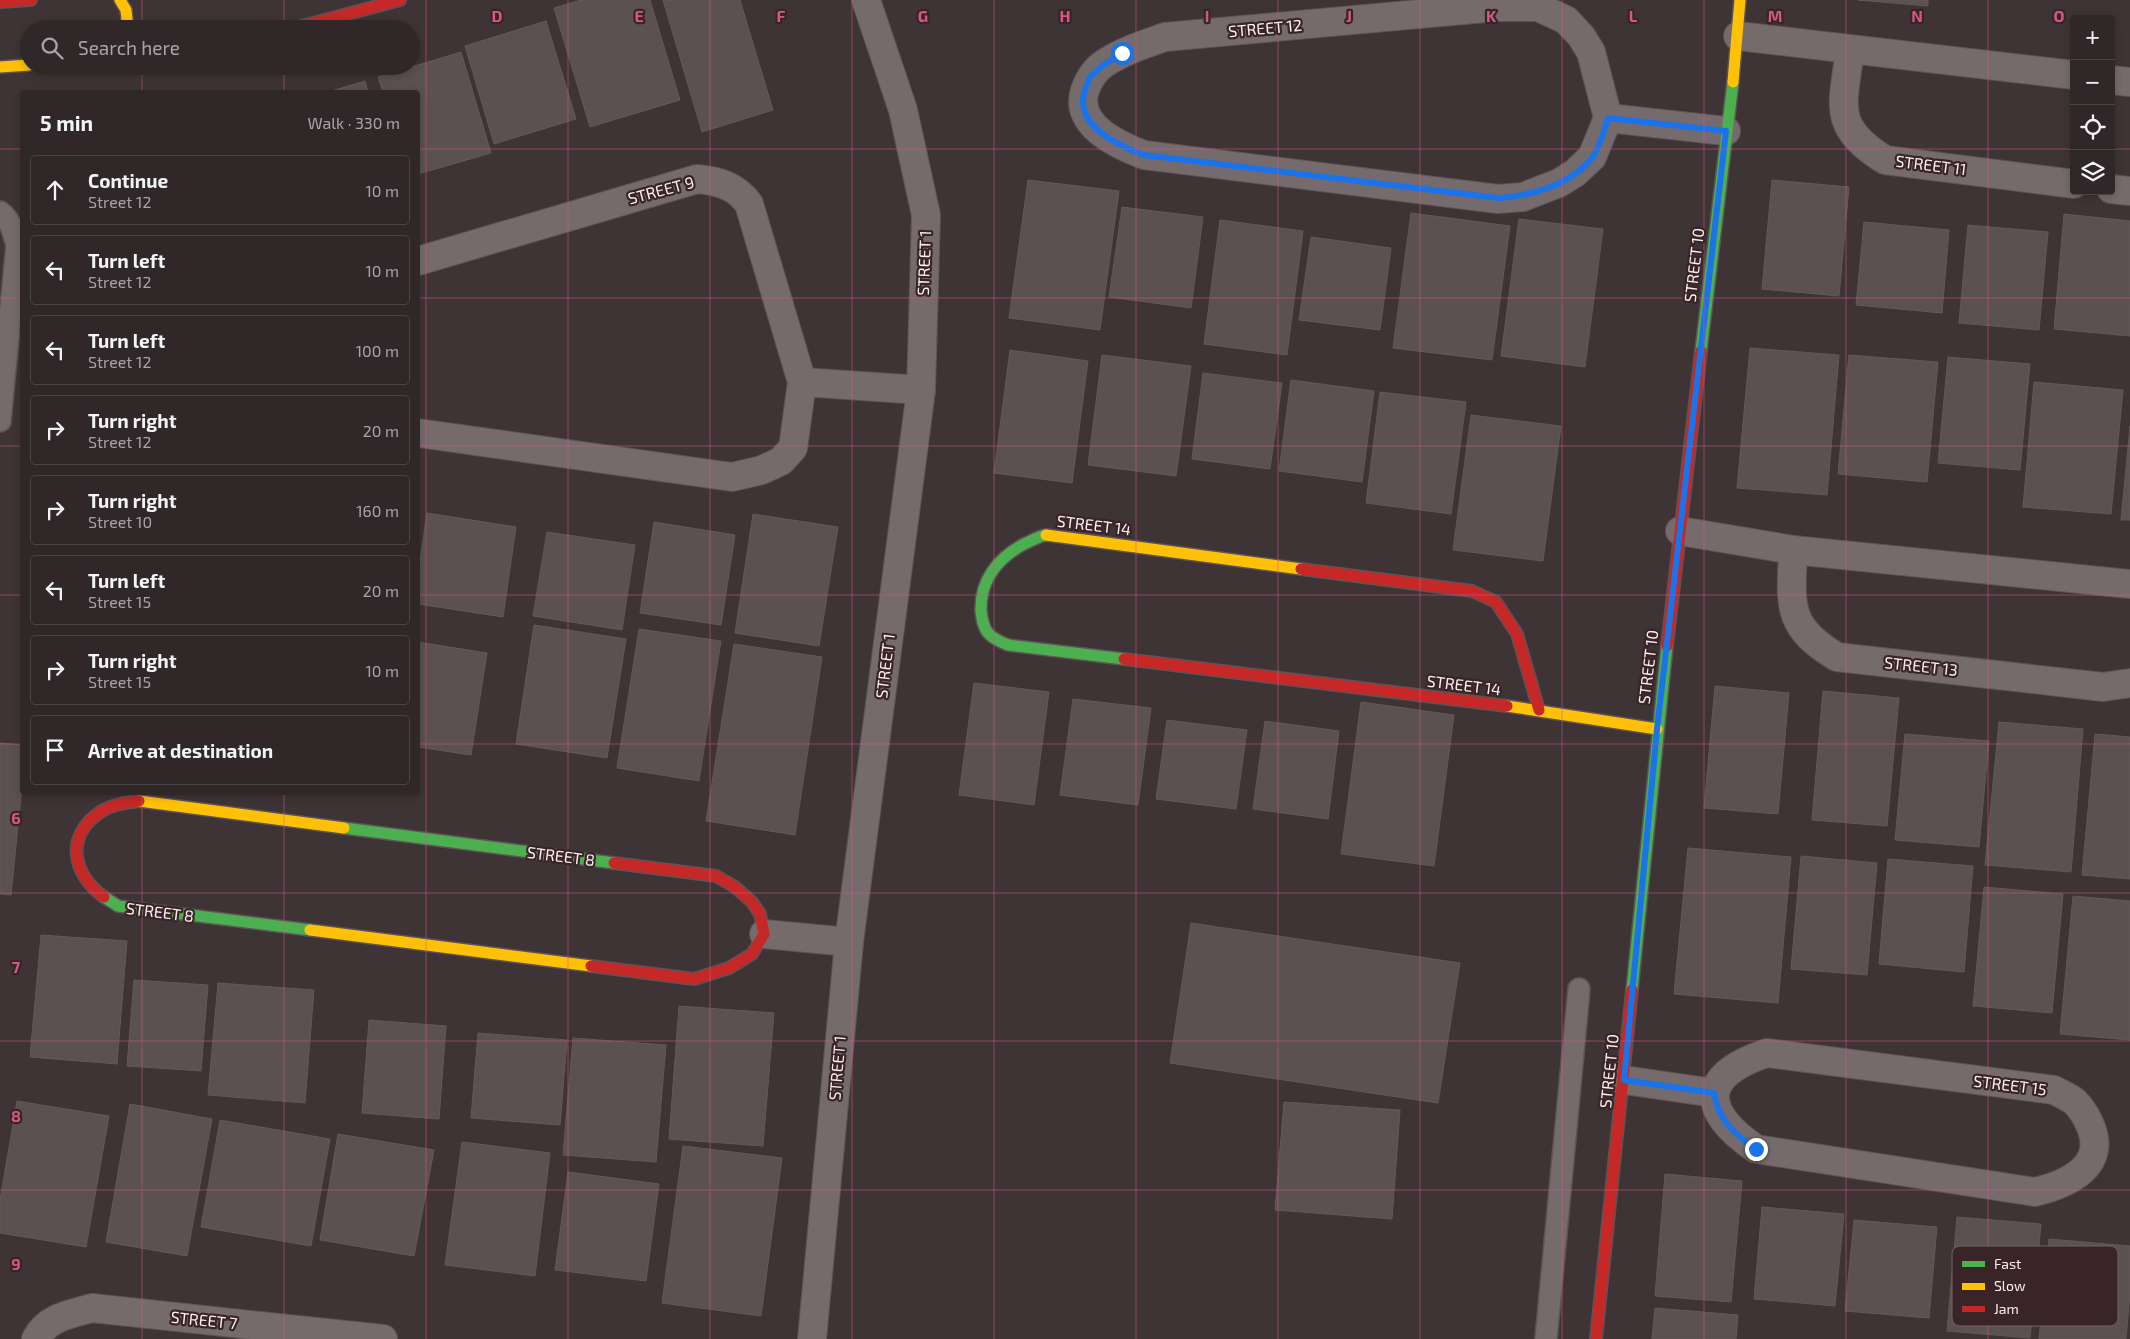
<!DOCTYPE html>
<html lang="en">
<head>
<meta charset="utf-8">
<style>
  :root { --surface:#2f2728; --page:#372f30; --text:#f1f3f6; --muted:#a7a5a8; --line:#4a4445 }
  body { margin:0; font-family:"Exo 2",sans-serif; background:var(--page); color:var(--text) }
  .controls { position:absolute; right:15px; top:15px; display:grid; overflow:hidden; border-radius:5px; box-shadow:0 2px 8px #0003 }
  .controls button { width:45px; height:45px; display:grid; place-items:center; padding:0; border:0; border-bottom:1px solid var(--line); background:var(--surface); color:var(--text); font:25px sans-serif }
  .stop { position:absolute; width:15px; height:15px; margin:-11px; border:4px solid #1a73e8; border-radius:50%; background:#fff }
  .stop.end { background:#1a73e8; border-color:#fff; box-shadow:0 1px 5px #0008 }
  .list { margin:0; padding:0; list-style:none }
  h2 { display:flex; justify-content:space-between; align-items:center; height:65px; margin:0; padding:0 20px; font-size:21px }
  h2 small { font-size:16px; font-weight:400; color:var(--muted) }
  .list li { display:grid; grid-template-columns:32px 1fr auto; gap:15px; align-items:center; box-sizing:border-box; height:70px; margin:0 10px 10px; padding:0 10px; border:1px solid var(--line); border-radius:5px }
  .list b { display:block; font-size:19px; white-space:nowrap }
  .list p { margin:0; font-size:16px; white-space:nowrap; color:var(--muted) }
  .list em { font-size:16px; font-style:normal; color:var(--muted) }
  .icon { flex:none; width:28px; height:28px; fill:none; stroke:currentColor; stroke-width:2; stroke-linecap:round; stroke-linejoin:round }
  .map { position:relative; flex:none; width:2130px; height:1339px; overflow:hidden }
  .search { position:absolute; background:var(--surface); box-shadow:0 2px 8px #0003; left:20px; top:20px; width:400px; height:55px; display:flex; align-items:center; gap:12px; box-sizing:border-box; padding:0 18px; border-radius:28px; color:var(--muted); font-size:19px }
  .panel { position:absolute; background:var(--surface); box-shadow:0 2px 8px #0003; left:20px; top:90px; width:400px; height:705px; border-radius:5px }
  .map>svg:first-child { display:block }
  .building { fill:#5a5150; stroke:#625958 }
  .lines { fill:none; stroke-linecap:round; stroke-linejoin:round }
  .lane-casing { stroke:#5d5354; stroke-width:24 }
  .street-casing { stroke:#5d5354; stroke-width:30 }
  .fast-casing { stroke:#5d5354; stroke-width:14 }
  .slow-casing { stroke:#5d5354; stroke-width:14 }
  .jam-casing { stroke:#5d5354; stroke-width:14 }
  .lane { stroke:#756b6c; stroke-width:21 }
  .street { stroke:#756b6c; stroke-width:28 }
  .fast { stroke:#4caf50; stroke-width:11 }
  .slow { stroke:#ffc107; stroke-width:11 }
  .jam { stroke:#c62828; stroke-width:11 }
  .route { stroke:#1a73e8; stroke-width:6 }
  .grid { fill:none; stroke:#d45888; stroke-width:1; stroke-opacity:0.55 }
  .labels { text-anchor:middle; stroke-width:4.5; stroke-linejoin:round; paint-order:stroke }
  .street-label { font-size:16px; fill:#fdeff0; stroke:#392527 }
  .key { fill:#392527; stroke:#746263; stroke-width:1 }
  .key-label { font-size:14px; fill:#fdeff0 }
  .grid-label { font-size:16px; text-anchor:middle; font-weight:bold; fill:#d45888; stroke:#392527; stroke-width:4.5; stroke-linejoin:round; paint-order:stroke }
</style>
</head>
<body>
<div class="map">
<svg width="2130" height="1339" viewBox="0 0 2130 1339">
  <rect width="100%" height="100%" fill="#3f3435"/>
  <!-- building -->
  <g class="building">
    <path d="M581 0H650L680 100 590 127 554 8Z"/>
    <path d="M663 0H740L773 110 702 132Z"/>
    <path d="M1858 0H1928V6Z"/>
    <path d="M546 21 576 119 494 144 465 46Z"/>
    <path d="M461 52 491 153 418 174V92H383L378 77Z"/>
    <path d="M365 81 368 92H328Z"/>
    <path d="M1028 180 1119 191 1100 330 1009 318Z"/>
    <path d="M1772 180 1849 187 1839 296 1762 289Z"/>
    <path d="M1122 207 1203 217 1191 308 1109 297Z"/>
    <path d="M1411 213 1510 226 1492 360 1393 348Z"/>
    <path d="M2064 214 2130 221V336L2054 329Z"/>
    <path d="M1519 219 1603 229 1585 367 1501 356Z"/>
    <path d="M1220 220 1303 231 1287 355 1204 344Z"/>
    <path d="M1864 222 1949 230 1942 313 1856 305Z"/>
    <path d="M1968 225 2048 232 2039 330 1959 323Z"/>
    <path d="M1311 237 1391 248 1380 330 1299 320Z"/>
    <path d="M1750 348 1839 355 1827 495 1737 488Z"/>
    <path d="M1010 350 1088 361 1072 483 994 473Z"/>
    <path d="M1102 355 1191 366 1176 476 1088 465Z"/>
    <path d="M1849 355 1938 362 1927 482 1838 474Z"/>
    <path d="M1948 357 2030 364 2020 470 1938 463Z"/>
    <path d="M1203 373 1282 383 1270 469 1192 459Z"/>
    <path d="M1291 380 1374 391 1362 482 1279 471Z"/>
    <path d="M2034 382 2123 390 2111 514 2023 507Z"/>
    <path d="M1380 392 1466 402 1451 514 1366 503Z"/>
    <path d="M1471 415 1561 426 1543 561 1453 550Z"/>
    <path d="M2130 426V520H2121Z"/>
    <path d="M427 513 516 527 503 617 418 604V575Z"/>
    <path d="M753 514 838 527 819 646 735 633Z"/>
    <path d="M654 522 735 535 721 625 640 613Z"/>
    <path d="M547 532 635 545 622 630 533 616Z"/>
    <path d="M534 625 626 639 607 758 516 744Z"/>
    <path d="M639 629 721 641 699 781 617 768Z"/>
    <path d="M418 642 487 653 471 755 418 747Z"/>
    <path d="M734 644 822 657 795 835 706 821Z"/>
    <path d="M974 683 1049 692 1034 805 959 795Z"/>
    <path d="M1715 686 1789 693 1778 814 1704 808Z"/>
    <path d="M1823 691 1899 698 1887 826 1812 820Z"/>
    <path d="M1073 699 1151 708 1138 805 1060 795Z"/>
    <path d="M1361 702 1454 715 1434 866 1341 854Z"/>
    <path d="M1167 720 1247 730 1236 809 1156 799Z"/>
    <path d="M1265 721 1339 731 1328 819 1253 809Z"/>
    <path d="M1999 722 2083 729 2071 872 1985 865Z"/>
    <path d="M1905 734 1989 741 1979 847 1895 840Z"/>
    <path d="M2095 734 2130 737V879L2082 875Z"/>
    <path d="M0 743 22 745V786L11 895 0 894Z"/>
    <path d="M1688 848 1791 857 1778 1003 1674 994Z"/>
    <path d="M1801 856 1877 863 1867 975 1791 969Z"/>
    <path d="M1888 859 1973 866 1964 972 1879 964Z"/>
    <path d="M1984 887 2063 894 2052 1013 1973 1006Z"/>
    <path d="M2073 896 2130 901V1040L2060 1034Z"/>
    <path d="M1191 923 1460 963 1438 1103 1170 1063Z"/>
    <path d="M41 935 127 941 117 1064 30 1057Z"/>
    <path d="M134 980 208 985 201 1071 127 1066Z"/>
    <path d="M218 983 314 990 305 1103 208 1095Z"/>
    <path d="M679 1006 774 1013 763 1146 669 1139Z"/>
    <path d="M369 1020 446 1026 439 1119 362 1113Z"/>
    <path d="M478 1033 567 1040 560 1125 471 1118Z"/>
    <path d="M573 1038 666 1045 656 1162 563 1155Z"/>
    <path d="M17 1101 109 1116 86 1247 0 1233V1200Z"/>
    <path d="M1284 1102 1400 1110 1392 1219 1275 1210Z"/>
    <path d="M130 1104 212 1119 187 1256 106 1242Z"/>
    <path d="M220 1120 330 1139 311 1246 201 1227Z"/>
    <path d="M338 1134 434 1150 414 1256 320 1240Z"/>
    <path d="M462 1142 550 1153 535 1276 445 1265Z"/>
    <path d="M683 1146 782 1158 761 1316 662 1303Z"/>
    <path d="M568 1172 659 1184 646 1281 555 1270Z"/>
    <path d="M1665 1174 1742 1181 1731 1302 1655 1296Z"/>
    <path d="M1762 1207 1844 1214 1835 1306 1754 1299Z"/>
    <path d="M1957 1217 2041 1224 2030 1338 1947 1331Z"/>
    <path d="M1854 1220 1937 1227 1929 1318 1845 1311Z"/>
    <path d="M2049 1239 2130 1246V1293L2126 1339H2039Z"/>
    <path d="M1655 1308 1738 1315 1736 1339H1652Z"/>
  </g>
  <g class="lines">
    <!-- lane casing -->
    <g class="lane-casing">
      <g id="lane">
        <path d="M0 212C11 220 13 232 17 245L0 421"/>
        <path d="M1546 1339 1579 989"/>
      </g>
    </g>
    <!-- street casing -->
    <g class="street-casing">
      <g id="street">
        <path d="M1497 7H1538L1566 20 1581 36 1591 52 1608 118 1592 157 1575 173 1559 183 1523 197 1498 199 1144 155C1118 145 1073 125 1085 90 1089 79 1094 70 1105 63 1123 51 1145 44 1165 37Z"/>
        <path d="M1738 36 2074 75"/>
        <path d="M1850 50C1843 106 1831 126 1885 160L2074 184"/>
        <path d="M2111 80 2130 82"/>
        <path d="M1608 118 1726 131"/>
        <path d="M2111 189 2130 191"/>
        <path d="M418 261 697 179C719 181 736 186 749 204L802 382 793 448 781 461 762 470 732 477 418 433"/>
        <path d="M802 382 921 390"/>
        <path d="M1680 531 1793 550 2130 584"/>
        <path d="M1793 550C1791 604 1785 626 1837 657L2103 687 2130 683"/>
        <path d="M764 934 849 942"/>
        <path d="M1767 1053 2054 1090C2061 1094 2069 1097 2075 1102 2081 1108 2087 1118 2090 1125 2108 1166 2068 1184 2035 1192L1756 1149C1700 1111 1699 1075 1767 1053Z"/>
        <path d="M1624 1080 1714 1093"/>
        <path d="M36 1339C47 1317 71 1314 92 1308L383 1339"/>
        <path d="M812 1339 849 942 921 390 926 215 903 110 866 0"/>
      </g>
    </g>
    <!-- fast casing -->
    <g class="fast-casing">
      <g id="fast">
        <path d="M1701 351 1733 82"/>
        <path d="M1046 535C1039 536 1031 541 1024 544 998 558 980 580 981 611 982 619 983 627 988 633 993 639 1001 642 1008 645L1124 659"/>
        <path d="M344 828 614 863"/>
        <path d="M104 897 118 906 310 930"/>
        <path d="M1632 990 1667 646"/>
      </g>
    </g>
    <!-- slow casing -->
    <g class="slow-casing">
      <g id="slow">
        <path d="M120 0 126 10 128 29"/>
        <path d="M0 67 29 65"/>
        <path d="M1733 82 1740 0"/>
        <path d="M1046 535 1301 569"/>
        <path d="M1507 706 1657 729"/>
        <path d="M139 801 344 828"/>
        <path d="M310 930 591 966"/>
      </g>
    </g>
    <!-- jam casing -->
    <g class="jam-casing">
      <g id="jam">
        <path d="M0 2 31 0"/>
        <path d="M291 29 400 0"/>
        <path d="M1301 569 1472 591 1496 602 1517 634 1539 710"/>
        <path d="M1667 646 1701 351"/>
        <path d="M1124 659 1507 706"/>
        <path d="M104 897C72 874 64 835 102 811 113 804 126 803 139 801"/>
        <path d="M591 966 694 979 729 968 752 954 764 934 760 914 752 902 735 887 716 876 614 863"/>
        <path d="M1596 1339 1632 990"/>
      </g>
    </g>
    <!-- lane -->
    <use href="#lane" class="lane"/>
    <!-- street -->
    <use href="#street" class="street"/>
    <!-- fast -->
    <use href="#fast" class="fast"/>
    <!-- slow -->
    <use href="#slow" class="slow"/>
    <!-- jam -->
    <use href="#jam" class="jam"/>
  </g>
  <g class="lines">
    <!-- route -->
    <path class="route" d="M1122 53C1111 60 1100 66 1091 76 1088 79 1087 85 1085 90 1073 125 1117 145 1144 155L1498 198C1531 196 1570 185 1592 158 1600 147 1604 131 1608 118L1726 131 1657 729 1624 1080 1714 1093C1718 1120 1735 1135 1756 1149"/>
  </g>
  <!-- grid -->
  <path class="grid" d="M142 0V29M284 0V29M426 0V1339M568 0V1339M710 0V1339M852 0V1339M994 0V1339M1136 0V1339M1278 0V1339M1420 0V1339M1562 0V1339M1704 0V1339M1846 0V1339M1988 0V1339M142 66V92M284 66V92M0 149H22M418 149H2074M2111 149H2130M0 298H22M418 298H2130M0 446H22M418 446H2130M0 595H22M418 595H2130M0 744H22M418 744H2130M142 792V1339M284 792V1339M0 893H2130M0 1041H2130M0 1190H2130"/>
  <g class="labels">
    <!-- street labels -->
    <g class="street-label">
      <text transform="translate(1265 28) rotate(-5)" y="6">STREET 12</text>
      <text transform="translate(1931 165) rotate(7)" y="6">STREET 11</text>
      <text transform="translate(661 190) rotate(-15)" y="6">STREET 9</text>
      <text transform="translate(924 263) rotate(-88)" y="6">STREET 1</text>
      <text transform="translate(1694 265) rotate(-83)" y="6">STREET 10</text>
      <text transform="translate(1094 525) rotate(7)" y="6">STREET 14</text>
      <text transform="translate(885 666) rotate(-83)" y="6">STREET 1</text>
      <text transform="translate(1921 666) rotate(6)" y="6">STREET 13</text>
      <text transform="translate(1648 667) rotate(-83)" y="6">STREET 10</text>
      <text transform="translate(1464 685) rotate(7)" y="6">STREET 14</text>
      <text transform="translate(561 856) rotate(7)" y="6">STREET 8</text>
      <text transform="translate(160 912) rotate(7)" y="6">STREET 8</text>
      <text transform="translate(837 1068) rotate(-85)" y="6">STREET 1</text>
      <text transform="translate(1609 1071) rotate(-84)" y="6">STREET 10</text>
      <text transform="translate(2010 1085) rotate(7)" y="6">STREET 15</text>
      <text transform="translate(204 1320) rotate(6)" y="6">STREET 7</text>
    </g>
  </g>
  <!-- legend -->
  <rect x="1952" y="1246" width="166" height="80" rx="8" class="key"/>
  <rect x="1962" y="1261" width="23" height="6" fill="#4caf50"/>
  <rect x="1962" y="1283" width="23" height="7" fill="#ffc107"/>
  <rect x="1962" y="1306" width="23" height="6" fill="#c62828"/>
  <g class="key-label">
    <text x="1994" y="1269">Fast</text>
    <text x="1994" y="1291">Slow</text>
    <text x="1994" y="1314">Jam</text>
  </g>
  <g class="grid-label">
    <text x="497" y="22">D</text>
    <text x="639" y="22">E</text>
    <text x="781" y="22">F</text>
    <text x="923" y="22">G</text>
    <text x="1065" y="22">H</text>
    <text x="1207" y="22">I</text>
    <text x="1349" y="22">J</text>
    <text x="1491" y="22">K</text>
    <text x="1633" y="22">L</text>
    <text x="1775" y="22">M</text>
    <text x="1917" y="22">N</text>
    <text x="2059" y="22">O</text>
    <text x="16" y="824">6</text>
    <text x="16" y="973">7</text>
    <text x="16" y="1122">8</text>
    <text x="16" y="1270">9</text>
  </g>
</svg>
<div class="controls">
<button>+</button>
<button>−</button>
<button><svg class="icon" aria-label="locate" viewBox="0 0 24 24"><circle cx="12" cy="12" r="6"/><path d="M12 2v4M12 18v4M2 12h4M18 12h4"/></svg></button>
<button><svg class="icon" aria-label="layers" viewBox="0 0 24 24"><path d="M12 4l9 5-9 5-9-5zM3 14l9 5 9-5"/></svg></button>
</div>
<div class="stop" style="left:1122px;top:53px"></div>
<div class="stop end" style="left:1756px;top:1149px"></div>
<div class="search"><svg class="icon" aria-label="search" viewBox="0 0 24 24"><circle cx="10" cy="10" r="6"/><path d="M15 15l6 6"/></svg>Search here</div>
<section class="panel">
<h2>5 min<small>Walk · 330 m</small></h2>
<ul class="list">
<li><svg class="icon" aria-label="ahead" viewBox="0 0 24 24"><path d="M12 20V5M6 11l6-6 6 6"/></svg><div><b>Continue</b><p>Street 12</p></div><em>10 m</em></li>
<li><svg class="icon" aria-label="left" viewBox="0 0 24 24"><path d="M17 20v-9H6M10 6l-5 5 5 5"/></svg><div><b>Turn left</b><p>Street 12</p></div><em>10 m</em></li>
<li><svg class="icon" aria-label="left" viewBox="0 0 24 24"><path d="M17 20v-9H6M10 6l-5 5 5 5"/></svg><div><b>Turn left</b><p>Street 12</p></div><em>100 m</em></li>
<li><svg class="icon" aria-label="right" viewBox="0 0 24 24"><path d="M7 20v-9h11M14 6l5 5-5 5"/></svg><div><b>Turn right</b><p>Street 12</p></div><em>20 m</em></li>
<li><svg class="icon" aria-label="right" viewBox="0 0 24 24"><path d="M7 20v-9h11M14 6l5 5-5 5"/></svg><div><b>Turn right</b><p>Street 10</p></div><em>160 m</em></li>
<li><svg class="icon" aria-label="left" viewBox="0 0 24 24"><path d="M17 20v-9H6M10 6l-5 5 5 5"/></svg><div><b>Turn left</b><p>Street 15</p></div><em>20 m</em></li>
<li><svg class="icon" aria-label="right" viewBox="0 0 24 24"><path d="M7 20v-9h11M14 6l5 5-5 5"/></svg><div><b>Turn right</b><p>Street 15</p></div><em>10 m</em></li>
<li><svg class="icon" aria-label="arrive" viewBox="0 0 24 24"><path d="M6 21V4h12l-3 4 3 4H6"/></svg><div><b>Arrive at destination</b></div></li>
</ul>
</section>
</div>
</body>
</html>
